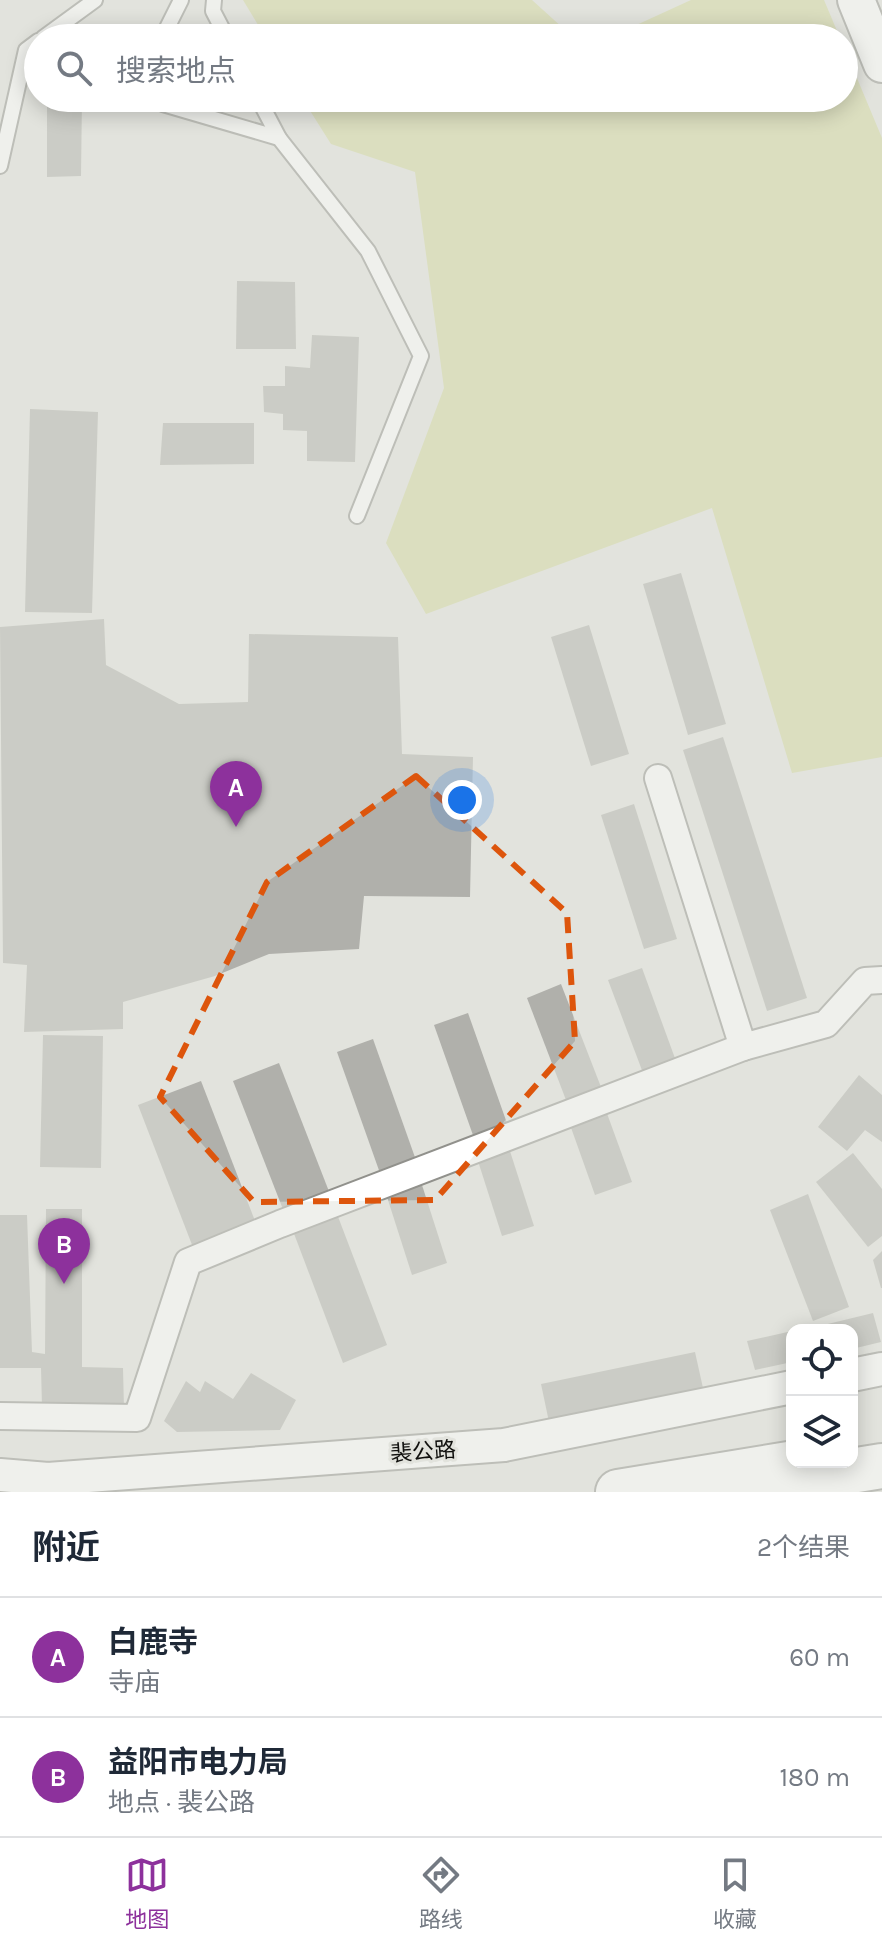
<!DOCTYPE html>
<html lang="zh">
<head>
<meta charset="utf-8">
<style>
  :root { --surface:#fff; --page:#f6f6f7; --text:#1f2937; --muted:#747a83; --line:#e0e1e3; --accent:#8d319c }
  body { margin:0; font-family:Karla,"Noto Sans SC",sans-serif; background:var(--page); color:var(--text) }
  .controls { position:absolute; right:24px; bottom:24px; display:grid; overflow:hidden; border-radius:16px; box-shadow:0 4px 20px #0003 }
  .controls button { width:72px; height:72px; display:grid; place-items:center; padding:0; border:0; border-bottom:2px solid var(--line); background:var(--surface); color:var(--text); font:40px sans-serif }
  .you { position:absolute; left:462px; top:800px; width:28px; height:28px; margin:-20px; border:6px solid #fff; border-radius:50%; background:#1a73e8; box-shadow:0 0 0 12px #1a73e833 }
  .badge { display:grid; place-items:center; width:52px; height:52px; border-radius:50%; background:var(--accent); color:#fff; font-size:26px; font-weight:700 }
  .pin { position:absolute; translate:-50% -66px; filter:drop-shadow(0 2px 4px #0008) }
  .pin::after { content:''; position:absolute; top:42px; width:28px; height:24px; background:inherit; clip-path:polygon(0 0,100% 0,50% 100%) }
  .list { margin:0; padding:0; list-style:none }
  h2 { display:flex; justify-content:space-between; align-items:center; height:104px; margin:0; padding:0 32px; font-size:34px }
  h2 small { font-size:26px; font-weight:400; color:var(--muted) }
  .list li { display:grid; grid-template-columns:52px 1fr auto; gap:24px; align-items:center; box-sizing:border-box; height:120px; padding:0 32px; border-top:2px solid var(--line) }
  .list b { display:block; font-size:30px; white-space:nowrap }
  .list p { margin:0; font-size:26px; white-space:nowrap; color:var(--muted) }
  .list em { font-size:26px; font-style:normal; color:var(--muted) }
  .icon { flex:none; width:44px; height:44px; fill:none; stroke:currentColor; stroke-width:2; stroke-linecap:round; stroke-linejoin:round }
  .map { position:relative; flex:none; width:882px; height:1492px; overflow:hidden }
  .search { position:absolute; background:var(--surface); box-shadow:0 4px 20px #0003; left:24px; right:24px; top:24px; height:88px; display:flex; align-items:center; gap:20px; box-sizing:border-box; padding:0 28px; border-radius:44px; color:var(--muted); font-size:30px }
  .sheet { height:344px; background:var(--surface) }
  nav { display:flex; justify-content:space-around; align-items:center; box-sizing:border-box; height:112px; border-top:2px solid var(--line); background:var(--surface); font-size:22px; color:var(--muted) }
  nav a { display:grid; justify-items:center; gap:4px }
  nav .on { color:var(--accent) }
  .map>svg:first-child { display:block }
  .green { fill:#d2d79c }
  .building { fill:#b0b0ab }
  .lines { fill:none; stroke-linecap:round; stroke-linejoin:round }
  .service-casing { stroke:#91918c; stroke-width:18 }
  .minor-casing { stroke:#91918c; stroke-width:30 }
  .tertiary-casing { stroke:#91918c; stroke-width:36 }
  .secondary-casing { stroke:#91918c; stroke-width:40 }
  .trunk-casing { stroke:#91918c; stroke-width:48 }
  .service { stroke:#fff; stroke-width:14 }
  .minor { stroke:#fff; stroke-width:26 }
  .tertiary { stroke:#fff; stroke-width:32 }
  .secondary { stroke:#fff; stroke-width:36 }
  .trunk { stroke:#fff; stroke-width:44 }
  .marked { fill:none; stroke:#dd550c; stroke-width:6; stroke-dasharray:16 10; stroke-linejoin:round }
  .labels { text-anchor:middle; stroke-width:6; stroke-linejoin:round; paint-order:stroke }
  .street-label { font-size:22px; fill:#10100e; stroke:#e2e3dd }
</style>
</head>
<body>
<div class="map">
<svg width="882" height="1492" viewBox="0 0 882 1492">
  <rect width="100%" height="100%" fill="#e2e3dd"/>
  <!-- green -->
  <g class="green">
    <path d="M243 0H532L574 38H266Z"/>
    <path d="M691 0H824L840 38H608Z"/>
    <path d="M844 47 882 138V757L792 773 712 508 426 614 386 543 444 388 415 172 331 144 302 98H844Z"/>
  </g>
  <!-- building -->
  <g class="building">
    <path d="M47 98H82L81 176 47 177Z"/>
    <path d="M237 281 295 282 296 349H236Z"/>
    <path d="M312 335 359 337 355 462 307 461V431L283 430V414L264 412 263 386H285V366L310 368Z"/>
    <path d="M30 409 98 412 92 613 25 612Z"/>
    <path d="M163 423H254V464L160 465Z"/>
    <path d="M681 573 726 724 688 735 643 584Z"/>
    <path d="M104 619 106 665 179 704 248 702 249 634 398 637 402 754 473 757 470 897 364 896 359 949 269 954 215 976 123 1002V1029L24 1032 27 965 3 963 0 627Z"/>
    <path d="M589 625 629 754 591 766 551 637Z"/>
    <path d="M723 737 807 998 767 1011 683 750Z"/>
    <path d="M634 804 677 939 644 949 601 815Z"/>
    <path d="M642 968 676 1061 643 1073 608 980Z"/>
    <path d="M561 984 601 1087 566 1100 527 998Z"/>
    <path d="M468 1013 508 1126 474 1138 434 1025Z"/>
    <path d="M43 1035 103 1036 101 1168 40 1167Z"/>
    <path d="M373 1039 417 1163 381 1176 337 1052Z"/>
    <path d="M279 1063 330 1194 284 1212 233 1081Z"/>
    <path d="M859 1075 882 1095V1142L865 1130 847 1151 818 1127Z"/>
    <path d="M201 1081 257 1226 194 1250 138 1105Z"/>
    <path d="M605 1108 632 1182 595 1195 569 1122Z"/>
    <path d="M509 1148 534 1226 502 1236 477 1158Z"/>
    <path d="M853 1153 882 1189V1236L868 1247 816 1182Z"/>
    <path d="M422 1185 447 1263 412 1275 387 1197Z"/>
    <path d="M808 1194 849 1307 813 1321 770 1210Z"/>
    <path d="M46 1209H82V1367L123 1368 124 1409 42 1407 41 1368H0V1215H27L32 1352 45 1354Z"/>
    <path d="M337 1214 387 1345 343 1363 293 1231Z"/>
    <path d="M882 1251V1288H881L873 1260Z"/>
    <path d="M873 1313 881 1342 852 1349V1330H803Z"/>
    <path d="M792 1331V1362L755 1370 747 1341Z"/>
    <path d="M695 1352 703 1388 549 1422 541 1384Z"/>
    <path d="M251 1373 296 1400 280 1430 177 1432 164 1421 186 1381 200 1392 205 1381 233 1399Z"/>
  </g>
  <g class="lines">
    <!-- service casing -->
    <g class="service-casing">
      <g id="service">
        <path d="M214 0 213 11 227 38"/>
        <path d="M43 38 95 0"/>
        <path d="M162 38 181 0"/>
        <path d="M161 98 163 104 279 138 368 251 421 356 357 516"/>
        <path d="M258 98 279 138"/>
        <path d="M0 166 26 50 38 41"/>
      </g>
    </g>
    <!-- minor casing -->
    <g class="minor-casing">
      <g id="minor">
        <path d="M743 1047 826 1024 865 981 882 980"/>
        <path d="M0 1416 137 1418 188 1262 280 1224 743 1047 658 778"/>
      </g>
    </g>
    <!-- tertiary casing -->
    <g class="tertiary-casing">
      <g id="tertiary">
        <path d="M852 1375 882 1369"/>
        <path d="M0 1475 48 1479 504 1445 792 1387"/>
      </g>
    </g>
    <!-- secondary casing -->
    <g class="secondary-casing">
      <path id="secondary" d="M856 0 882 64"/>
    </g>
    <!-- trunk casing -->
    <g class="trunk-casing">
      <g id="trunk">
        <path d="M770 1484 882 1466"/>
        <path d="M618 1492 801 1462"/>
      </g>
    </g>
    <!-- service -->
    <use href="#service" class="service"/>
    <!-- minor -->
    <use href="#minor" class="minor"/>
    <!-- tertiary -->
    <use href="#tertiary" class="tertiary"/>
    <!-- secondary -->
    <use href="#secondary" class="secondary"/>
    <!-- trunk -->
    <use href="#trunk" class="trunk"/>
  </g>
  <!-- marked area -->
  <path d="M0 0H882V1492H0ZM416 776 567 913 575 1041 435 1200 254 1202 160 1097 267 882Z" fill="#e2e3dd" fill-opacity=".55" fill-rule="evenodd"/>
  <path class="marked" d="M416 776 567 913 575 1041 435 1200 254 1202 160 1097 267 882Z"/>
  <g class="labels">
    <!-- street labels -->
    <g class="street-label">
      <text transform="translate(423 1451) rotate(-4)" y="8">裴公路</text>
    </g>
  </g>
</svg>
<div class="controls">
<button><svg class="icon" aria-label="locate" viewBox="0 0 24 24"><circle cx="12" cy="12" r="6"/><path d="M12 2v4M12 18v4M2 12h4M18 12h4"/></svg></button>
<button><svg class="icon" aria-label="layers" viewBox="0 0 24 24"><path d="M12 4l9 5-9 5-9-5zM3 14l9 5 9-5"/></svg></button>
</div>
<div class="you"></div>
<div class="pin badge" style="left:236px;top:827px">A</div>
<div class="pin badge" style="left:64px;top:1284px">B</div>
<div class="search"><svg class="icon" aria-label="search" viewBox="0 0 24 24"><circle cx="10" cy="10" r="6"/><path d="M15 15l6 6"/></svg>搜索地点</div>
</div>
<section class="sheet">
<h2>附近<small>2个结果</small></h2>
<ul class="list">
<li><span class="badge">A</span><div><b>白鹿寺</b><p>寺庙</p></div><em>60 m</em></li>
<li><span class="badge">B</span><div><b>益阳市电力局</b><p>地点 · 裴公路</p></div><em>180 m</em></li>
</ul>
</section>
<nav>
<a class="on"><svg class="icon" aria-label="map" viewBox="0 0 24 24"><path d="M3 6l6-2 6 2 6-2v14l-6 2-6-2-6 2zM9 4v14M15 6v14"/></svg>地图</a>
<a><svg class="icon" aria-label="directions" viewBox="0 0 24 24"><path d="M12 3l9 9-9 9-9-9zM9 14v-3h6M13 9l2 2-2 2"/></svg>路线</a>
<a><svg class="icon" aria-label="saved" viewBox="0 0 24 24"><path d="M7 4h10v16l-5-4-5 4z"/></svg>收藏</a>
</nav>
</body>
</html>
